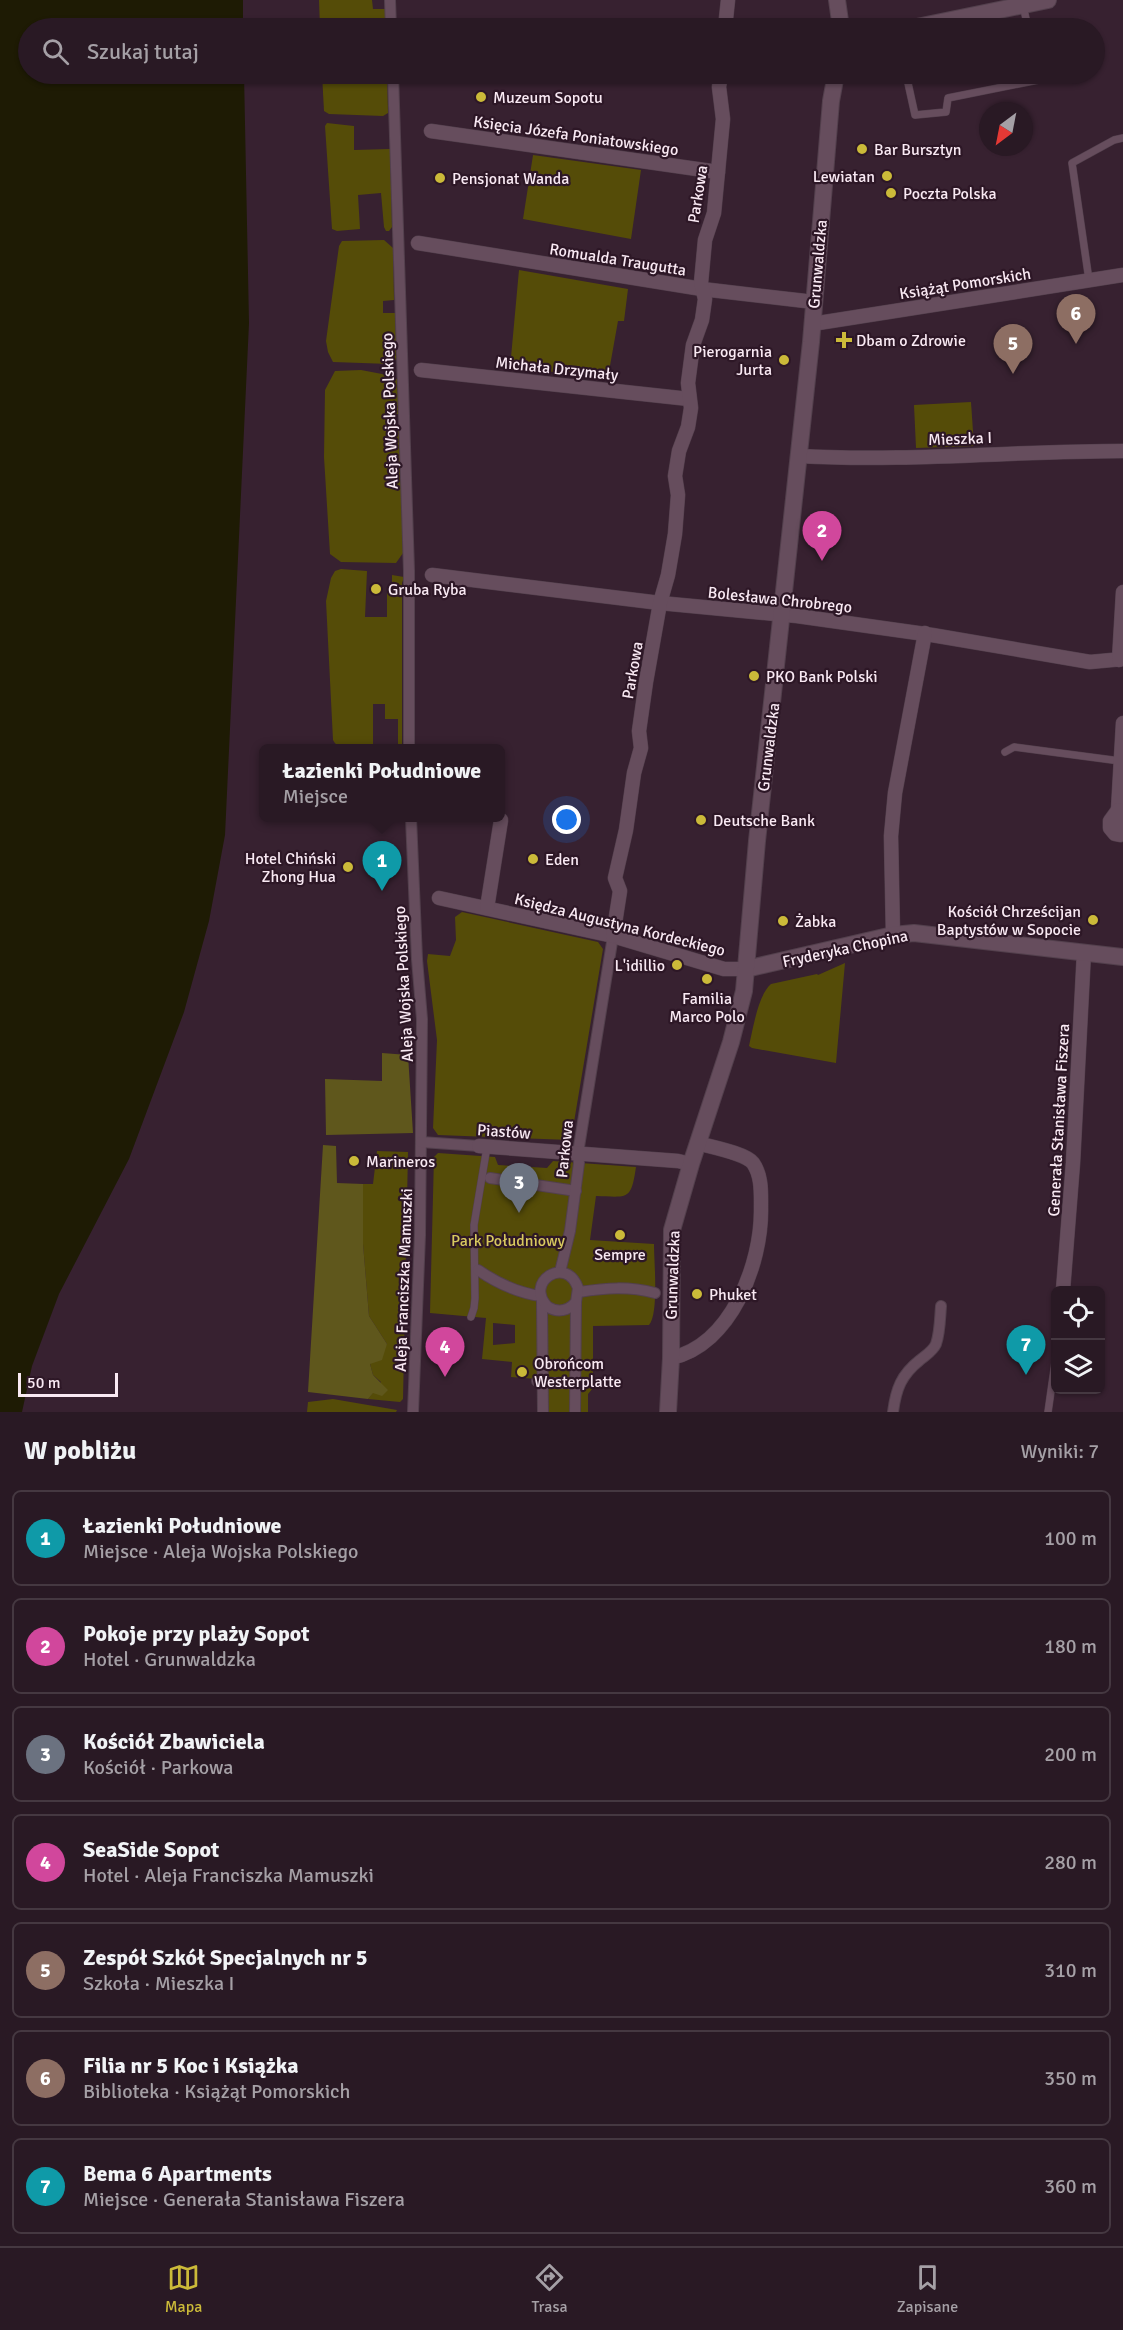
<!DOCTYPE html>
<html lang="pl">
<head>
<meta charset="utf-8">
<style>
  :root { --surface:#291924; --page:#31222c; --text:#f1f3f6; --muted:#a5a0a6; --line:#453841; --accent:#cbba39 }
  body { margin:0; font-family:Signika,sans-serif; background:var(--page); color:var(--text) }
  .controls { position:absolute; right:18px; bottom:18px; display:grid; overflow:hidden; border-radius:9px; box-shadow:0 2px 4px #0004 }
  .controls button { width:54px; height:54px; display:grid; place-items:center; padding:0; border:0; border-bottom:2px solid var(--line); background:var(--surface); color:var(--text); font:30px sans-serif }
  .compass { position:absolute; left:979px; top:102px; width:54px; height:54px; border-radius:50%; background:var(--surface); box-shadow:0 2px 4px #0004; rotate:212deg }
  .scale { position:absolute; left:18px; bottom:15px; width:100px; box-sizing:border-box; padding-left:6px; border:3px solid #f9e9f3; border-top:0; font-size:16px; line-height:21px; white-space:nowrap; color:#f9e9f3; -webkit-text-stroke:4px #2d1726; paint-order:stroke }
  .you { position:absolute; left:567px; top:820px; width:21px; height:21px; margin:-15px; border:4px solid #fff; border-radius:50%; background:#1a73e8; box-shadow:0 0 0 9px #1a73e833 }
  .badge { display:grid; place-items:center; width:39px; height:39px; border-radius:50%; background:var(--accent); color:#fff; font-size:20px; font-weight:700 }
  .pin { position:absolute; translate:-50% -50px; filter:drop-shadow(0 2px 3px #0008) }
  .pin::after { content:''; position:absolute; top:32px; width:21px; height:18px; background:inherit; clip-path:polygon(0 0,100% 0,50% 100%) }
  .popup { position:absolute; left:259px; top:744px; width:246px; height:78px; box-sizing:border-box; display:grid; place-content:center; border-radius:9px; background:var(--surface); filter:drop-shadow(0 2px 4px #0005); font-size:20px; white-space:nowrap; color:var(--muted) }
  .popup b { font-size:22px; color:var(--text) }
  .popup::after { content:''; position:absolute; left:50%; top:100%; margin-left:-12px; border:12px solid transparent; border-top-color:var(--surface) }
  .list { margin:0; padding:0; list-style:none }
  h2 { display:flex; justify-content:space-between; align-items:center; height:78px; margin:0; padding:0 24px; font-size:26px }
  h2 small { font-size:20px; font-weight:400; color:var(--muted) }
  .list li { display:grid; grid-template-columns:39px 1fr auto; gap:18px; align-items:center; box-sizing:border-box; height:96px; margin:0 12px 12px; padding:0 12px; border:2px solid var(--line); border-radius:9px }
  .list b { display:block; font-size:22px; white-space:nowrap }
  .list p { margin:0; font-size:20px; white-space:nowrap; color:var(--muted) }
  .list em { font-size:20px; font-style:normal; color:var(--muted) }
  .icon { flex:none; width:33px; height:33px; fill:none; stroke:currentColor; stroke-width:2; stroke-linecap:round; stroke-linejoin:round }
  .map { position:relative; flex:none; width:1123px; height:1412px; overflow:hidden }
  .search { position:absolute; background:var(--surface); box-shadow:0 2px 4px #0004; left:18px; right:18px; top:18px; height:66px; display:flex; align-items:center; gap:15px; box-sizing:border-box; padding:0 21px; border-radius:33px; color:var(--muted); font-size:22px }
  .sheet { height:834px; background:var(--surface) }
  nav { display:flex; justify-content:space-around; align-items:center; box-sizing:border-box; height:84px; border-top:2px solid var(--line); background:var(--surface); font-size:16px; color:var(--muted) }
  nav a { display:grid; justify-items:center; gap:3px }
  nav .on { color:var(--accent) }
  .map>svg:first-child { display:block }
  .green { fill:#554c08; fill-rule:evenodd }
  .forest { fill:#5f571c }
  .water { fill:#1e1b04 }
  .lines { fill:none; stroke-linecap:round; stroke-linejoin:round }
  .service-casing { stroke:#53404d; stroke-width:8 }
  .pedestrian-casing { stroke:#53404d; stroke-width:12 }
  .minor-casing { stroke:#53404d; stroke-width:15 }
  .tertiary-casing { stroke:#53404d; stroke-width:18 }
  .service { stroke:#664d5d; stroke-width:7 }
  .pedestrian { stroke:#664d5d; stroke-width:10 }
  .minor { stroke:#664d5d; stroke-width:14 }
  .tertiary { stroke:#664d5d; stroke-width:16 }
  .poi-dot { fill:#cbba39; stroke:#2d1726; stroke-width:2 }
  .labels { text-anchor:middle; stroke-width:4.5; stroke-linejoin:round; paint-order:stroke }
  .poi-label { font-size:16px; fill:#f9e9f3; stroke:#2d1726; text-anchor:start }
  .street-label { font-size:16px; fill:#f9e9f3; stroke:#2d1726 }
  .park-label { font-size:16px; fill:#d8c95f; stroke:#2d1726 }
</style>
</head>
<body>
<div class="map">
<svg width="1123" height="1412" viewBox="0 0 1123 1412">
  <rect width="100%" height="100%" fill="#372130"/>
  <!-- green -->
  <g class="green">
    <path d="M319 0H372L373 9H385L386 28H320Z"/>
    <path d="M322 74H387L388 113 383 116 329 114 324 111Z"/>
    <path d="M327 123 354 126V150L390 149 392 227 389 231H386L384 227 381 193 358 195 360 229 337 231 332 229 325 126Z"/>
    <path d="M533 155 641 170 631 239 523 219Z"/>
    <path d="M384 240 393 248 394 300 383 301V313H395L397 359 390 364 333 362 328 352 326 341 339 246 342 241Z"/>
    <path d="M519 270 628 289 624 321H618L608 377 510 368Z"/>
    <path d="M361 370 382 374 397 379 399 414 390 415V427H399L403 553 396 563 341 562 330 554 324 457 325 390 335 371Z"/>
    <path d="M971 402 974 446 916 448 914 405Z"/>
    <path d="M341 569 367 571 365 617H387V591L392 590V575L404 577 402 583V748H398V719H385V704H373V748C360 748 339 753 333 740L326 601 331 578 335 571Z"/>
    <path d="M462 912 598 942 603 949 571 1140 438 1135 433 1128 437 1040 427 961 428 954 450 956 456 940 455 917Z"/>
    <path d="M845 963 836 1063 752 1048 749 1046C753 1029 758 995 771 984L817 974 818 975Z"/>
    <path d="M377 1151 408 1152 403 1399 400 1402 368 1399 381 1382 373 1375 370 1364 387 1344 369 1316 363 1244V1184H373Z"/>
    <path d="M438 1153 495 1157 498 1165 547 1168 553 1161 636 1167C631 1201 628 1197 596 1196L590 1240 654 1244C654 1261 659 1314 649 1325L593 1326V1388L588 1394V1412H537V1379L511 1377 512 1362 482 1359 486 1318 430 1313 434 1157ZM493 1323 515 1325V1343L493 1345Z"/>
    <path d="M333 1399 397 1410 396 1412H307L308 1402Z"/>
  </g>
  <!-- forest -->
  <g class="forest">
    <path d="M382 1053 408 1055 413 1133 326 1135 325 1079 382 1081Z"/>
    <path d="M323 1145 336 1146 337 1183 363 1184V1244L369 1316 387 1344 382 1360 370 1364 373 1375 388 1390 382 1396 373 1393 368 1399 308 1392Z"/>
  </g>
  <!-- water -->
  <path class="water" d="M0 0H243V28H28V74H244L249 323 225 835 209 921 184 1012 129 1159 59 1294 32 1366 22 1412H0Z"/>
  <g class="lines">
    <!-- service casing -->
    <g class="service-casing">
      <g id="service">
        <path d="M1023 5 1028 28"/>
        <path d="M906 74 915 115 946 112 948 98 1038 80 1037 74"/>
        <path d="M1089 280 1072 163 1114 140 1123 138"/>
        <path d="M1005 752 1014 747 1120 761"/>
        <path d="M471 1317 474 1308 475 1298 474 1225 487 1147"/>
        <path d="M1048 1412 1056 1356"/>
      </g>
    </g>
    <!-- pedestrian casing -->
    <g class="pedestrian-casing">
      <g id="pedestrian">
        <path d="M390 0 391 28"/>
        <path d="M393 74 409 571V748"/>
        <path d="M411 818 417 959 422 1019 420 1235 413 1412"/>
        <path d="M421 1142 479 1146"/>
        <path d="M490 1178 576 1191"/>
        <path d="M478 1270C497 1283 518 1293 541 1296"/>
        <path d="M560 1272 570 1231 579 1163 578 1153 613 936"/>
        <path d="M579 1292C606 1288 628 1286 655 1293"/>
        <path d="M542 1300 543 1412"/>
        <path d="M537 1381 543 1383H575"/>
        <path d="M575 1412 576 1302 578 1288C566 1254 523 1283 548 1307 558 1313 568 1311 576 1302"/>
        <path d="M893 1412C896 1389 901 1375 920 1360 926 1355 933 1351 936 1344 940 1333 940 1318 941 1306"/>
      </g>
    </g>
    <!-- minor casing -->
    <g class="minor-casing">
      <g id="minor">
        <path d="M725 28 728 0"/>
        <path d="M431 131 718 172"/>
        <path d="M418 243 702 289 814 302"/>
        <path d="M812 324 1123 275"/>
        <path d="M421 370 689 399"/>
        <path d="M799 456C906 462 1015 451 1123 451"/>
        <path d="M432 575 660 603 797 616 932 635 1090 662 1123 659"/>
        <path d="M1119 660 1123 592"/>
        <path d="M1118 810 1123 723"/>
        <path d="M1118 810 1122 827 1120 835 1115 834 1110 828V821Z"/>
        <path d="M439 898 613 936 724 969H746"/>
        <path d="M487 908 501 820"/>
        <path d="M893 935 891 836 895 793 925 633"/>
        <path d="M613 936 620 891 615 878 626 830 634 773 641 748 639 731 646 682 660 603 668 575 675 534 678 495 675 476 679 451 688 427 691 408 688 383 693 345 702 320 705 299 701 283 705 240 714 213 723 119 719 87 721 74"/>
        <path d="M479 1146 678 1161 691 1164"/>
        <path d="M1063 1290 1073 1163 1084 952"/>
        <path d="M671 1358C731 1345 762 1264 761 1208 761 1193 762 1176 753 1163 745 1153 711 1147 697 1143"/>
      </g>
    </g>
    <!-- tertiary casing -->
    <g class="tertiary-casing">
      <g id="tertiary">
        <path d="M837 0 841 28"/>
        <path d="M912 28 1048 0"/>
        <path d="M746 969 893 935 914 933 1123 957"/>
        <path d="M668 1412 671 1358 672 1230 691 1164 731 1042 744 991 757 841 811 342 831 101 836 74"/>
      </g>
    </g>
    <!-- service -->
    <use href="#service" class="service"/>
    <!-- pedestrian -->
    <use href="#pedestrian" class="pedestrian"/>
    <!-- minor -->
    <use href="#minor" class="minor"/>
    <!-- tertiary -->
    <use href="#tertiary" class="tertiary"/>
  </g>
  <!-- markers -->
  <g class="poi-dot">
    <circle cx="481" cy="97" r="6"/>
    <circle cx="862" cy="149" r="6"/>
    <circle cx="887" cy="176" r="6"/>
    <circle cx="440" cy="178" r="6"/>
    <circle cx="891" cy="193" r="6"/>
    <path d="M841 331h6v6h6v6h-6v6h-6v-6h-6v-6h6z"/>
    <circle cx="784" cy="360" r="6"/>
    <circle cx="376" cy="589" r="6"/>
    <circle cx="754" cy="676" r="6"/>
    <circle cx="701" cy="820" r="6"/>
    <circle cx="533" cy="859" r="6"/>
    <circle cx="348" cy="867" r="6"/>
    <circle cx="1093" cy="920" r="6"/>
    <circle cx="783" cy="921" r="6"/>
    <circle cx="677" cy="965" r="6"/>
    <circle cx="707" cy="979" r="6"/>
    <circle cx="354" cy="1161" r="6"/>
    <circle cx="620" cy="1235" r="6"/>
    <circle cx="697" cy="1294" r="6"/>
    <circle cx="522" cy="1372" r="6"/>
  </g>
  <g class="labels">
    <!-- poi labels -->
    <g class="poi-label">
      <text x="493" y="103">Muzeum Sopotu</text>
      <text x="874" y="155">Bar Bursztyn</text>
      <text x="875" y="182" text-anchor="end">Lewiatan</text>
      <text x="452" y="184">Pensjonat Wanda</text>
      <text x="903" y="199">Poczta Polska</text>
      <text x="856" y="346">Dbam o Zdrowie</text>
      <text x="772" y="357" text-anchor="end">Pierogarnia<tspan x="772" dy="18">Jurta</tspan></text>
      <text x="388" y="595">Gruba Ryba</text>
      <text x="766" y="682">PKO Bank Polski</text>
      <text x="713" y="826">Deutsche Bank</text>
      <text x="336" y="864" text-anchor="end">Hotel Chiński<tspan x="336" dy="18">Zhong Hua</tspan></text>
      <text x="545" y="865">Eden</text>
      <text x="1081" y="917" text-anchor="end">Kościół Chrześcijan<tspan x="1081" dy="18">Baptystów w Sopocie</tspan></text>
      <text x="795" y="927">Żabka</text>
      <text x="665" y="971" text-anchor="end">L'idillio</text>
      <text x="707" y="1004" text-anchor="middle">Familia<tspan x="707" dy="18">Marco Polo</tspan></text>
      <text x="366" y="1167">Marineros</text>
      <text x="620" y="1260" text-anchor="middle">Sempre</text>
      <text x="709" y="1300">Phuket</text>
      <text x="534" y="1369">Obrońcom<tspan x="534" dy="18">Westerplatte</tspan></text>
    </g>
    <!-- street labels -->
    <g class="street-label">
      <text transform="translate(576 135) rotate(8)" y="6">Księcia Józefa Poniatowskiego</text>
      <text transform="translate(697 194) rotate(-81)" y="6">Parkowa</text>
      <text transform="translate(618 259) rotate(9)" y="6">Romualda Traugutta</text>
      <text transform="translate(817 264) rotate(-85)" y="6">Grunwaldzka</text>
      <text transform="translate(965 283) rotate(-9)" y="6">Książąt Pomorskich</text>
      <text transform="translate(557 368) rotate(6)" y="6">Michała Drzymały</text>
      <text transform="translate(389 411) rotate(-92)" y="6">Aleja Wojska Polskiego</text>
      <text transform="translate(960 438) rotate(-2)" y="6">Mieszka I</text>
      <text transform="translate(780 599) rotate(6)" y="6">Bolesława Chrobrego</text>
      <text transform="translate(632 670) rotate(-80)" y="6">Parkowa</text>
      <text transform="translate(768 747) rotate(-83)" y="6">Grunwaldzka</text>
      <text transform="translate(620 924) rotate(14)" y="6">Księdza Augustyna Kordeckiego</text>
      <text transform="translate(845 948) rotate(-12)" y="6">Fryderyka Chopina</text>
      <text transform="translate(403 984) rotate(-93)" y="6">Aleja Wojska Polskiego</text>
      <text transform="translate(1058 1120) rotate(-87)" y="6">Generała Stanisława Fiszera</text>
      <text transform="translate(504 1131) rotate(4)" y="6">Piastów</text>
      <text transform="translate(564 1149) rotate(-84)" y="6">Parkowa</text>
      <text transform="translate(672 1275) rotate(-88)" y="6">Grunwaldzka</text>
      <text transform="translate(403 1280) rotate(-88)" y="6">Aleja Franciszka Mamuszki</text>
    </g>
    <!-- park labels -->
    <g class="park-label">
      <text x="508" y="1246">Park Południowy</text>
    </g>
  </g>
</svg>
<div class="controls">
<button><svg class="icon" aria-label="locate" viewBox="0 0 24 24"><circle cx="12" cy="12" r="6"/><path d="M12 2v4M12 18v4M2 12h4M18 12h4"/></svg></button>
<button><svg class="icon" aria-label="layers" viewBox="0 0 24 24"><path d="M12 4l9 5-9 5-9-5zM3 14l9 5 9-5"/></svg></button>
</div>
<svg class="compass" viewBox="-18 -18 36 36"><path d="M0-13l5 13h-10z" fill="#e53935"/><path d="M0 13l5-13h-10z" fill="#a5a0a6"/></svg>
<div class="scale">50 m</div>
<div class="you"></div>
<div class="pin badge" style="left:382px;top:891px;background:#0f9aa8">1</div>
<div class="popup"><b>Łazienki Południowe</b>Miejsce</div>
<div class="pin badge" style="left:822px;top:561px;background:#d1479c">2</div>
<div class="pin badge" style="left:519px;top:1213px;background:#6b7280">3</div>
<div class="pin badge" style="left:445px;top:1377px;background:#d1479c">4</div>
<div class="pin badge" style="left:1013px;top:374px;background:#8d6e63">5</div>
<div class="pin badge" style="left:1076px;top:344px;background:#8d6e63">6</div>
<div class="pin badge" style="left:1026px;top:1375px;background:#0f9aa8">7</div>
<div class="search"><svg class="icon" aria-label="search" viewBox="0 0 24 24"><circle cx="10" cy="10" r="6"/><path d="M15 15l6 6"/></svg>Szukaj tutaj</div>
</div>
<section class="sheet">
<h2>W pobliżu<small>Wyniki: 7</small></h2>
<ul class="list">
<li><span class="badge" style="background:#0f9aa8">1</span><div><b>Łazienki Południowe</b><p>Miejsce · Aleja Wojska Polskiego</p></div><em>100 m</em></li>
<li><span class="badge" style="background:#d1479c">2</span><div><b>Pokoje przy plaży Sopot</b><p>Hotel · Grunwaldzka</p></div><em>180 m</em></li>
<li><span class="badge" style="background:#6b7280">3</span><div><b>Kościół Zbawiciela</b><p>Kościół · Parkowa</p></div><em>200 m</em></li>
<li><span class="badge" style="background:#d1479c">4</span><div><b>SeaSide Sopot</b><p>Hotel · Aleja Franciszka Mamuszki</p></div><em>280 m</em></li>
<li><span class="badge" style="background:#8d6e63">5</span><div><b>Zespół Szkół Specjalnych nr 5</b><p>Szkoła · Mieszka I</p></div><em>310 m</em></li>
<li><span class="badge" style="background:#8d6e63">6</span><div><b>Filia nr 5 Koc i Książka</b><p>Biblioteka · Książąt Pomorskich</p></div><em>350 m</em></li>
<li><span class="badge" style="background:#0f9aa8">7</span><div><b>Bema 6 Apartments</b><p>Miejsce · Generała Stanisława Fiszera</p></div><em>360 m</em></li>
</ul>
</section>
<nav>
<a class="on"><svg class="icon" aria-label="map" viewBox="0 0 24 24"><path d="M3 6l6-2 6 2 6-2v14l-6 2-6-2-6 2zM9 4v14M15 6v14"/></svg>Mapa</a>
<a><svg class="icon" aria-label="directions" viewBox="0 0 24 24"><path d="M12 3l9 9-9 9-9-9zM9 14v-3h6M13 9l2 2-2 2"/></svg>Trasa</a>
<a><svg class="icon" aria-label="saved" viewBox="0 0 24 24"><path d="M7 4h10v16l-5-4-5 4z"/></svg>Zapisane</a>
</nav>
</body>
</html>
